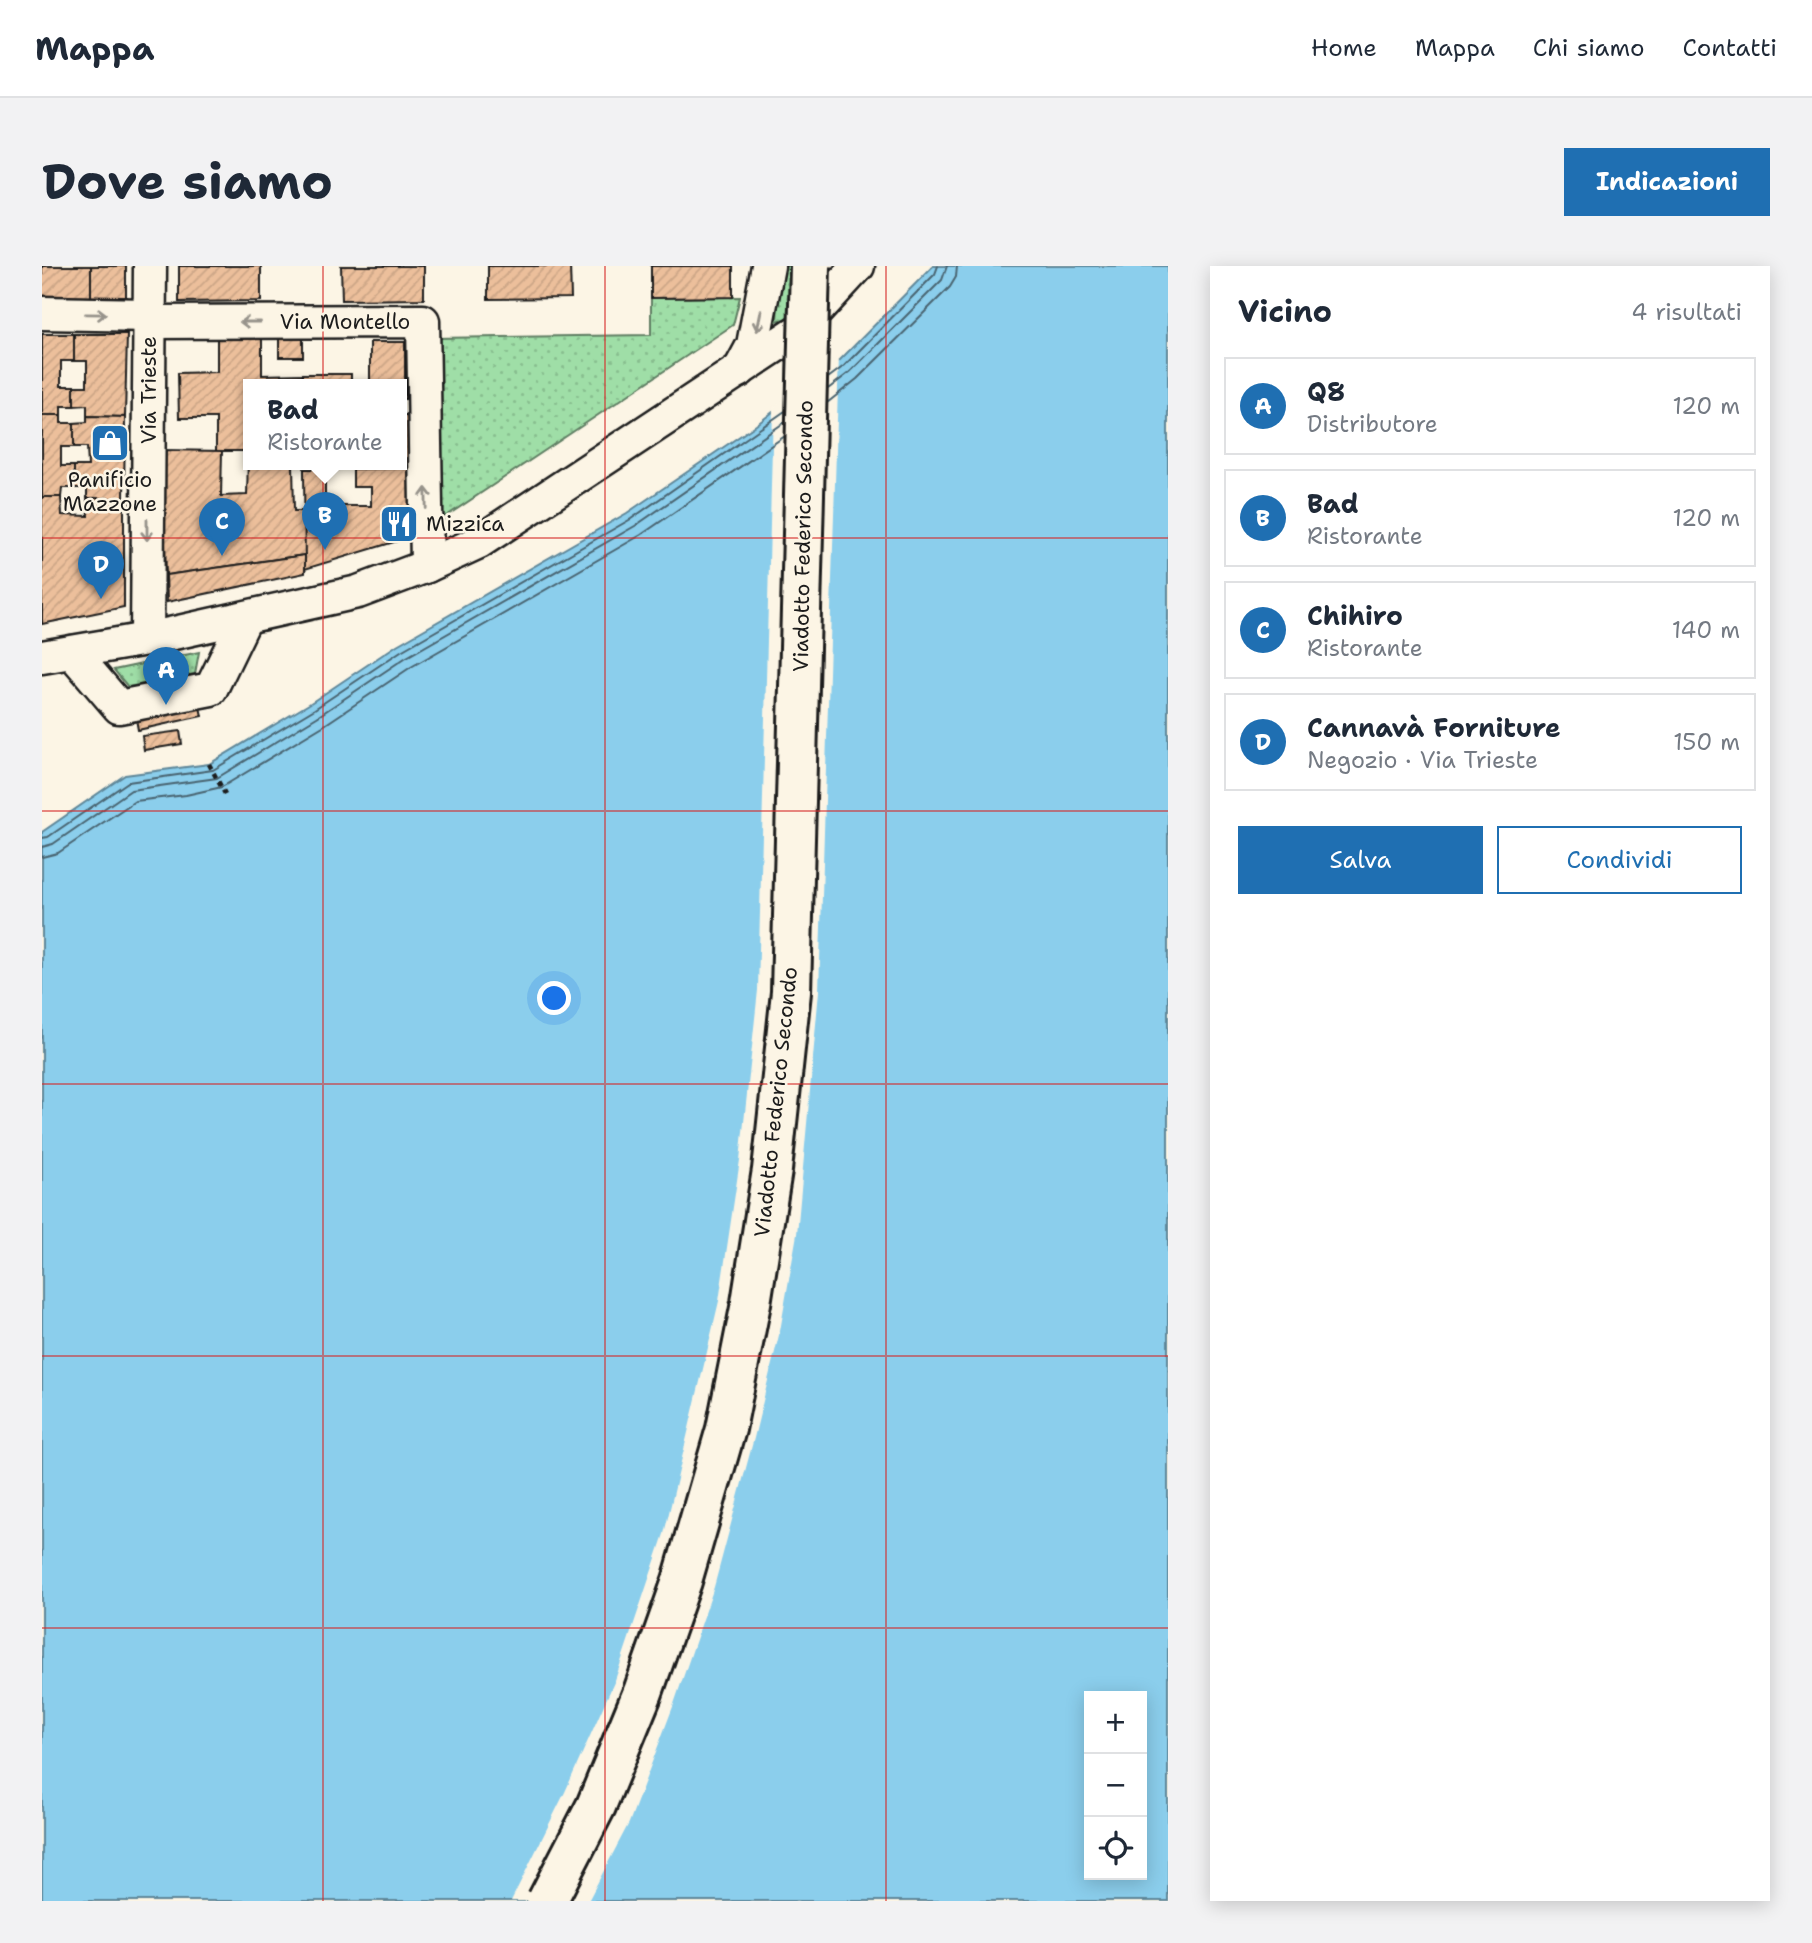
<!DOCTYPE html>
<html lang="it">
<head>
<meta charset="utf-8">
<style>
  :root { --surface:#fff; --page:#f2f2f3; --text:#1f2937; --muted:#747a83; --line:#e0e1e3; --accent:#1f6fb2 }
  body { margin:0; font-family:"Shantell Sans",sans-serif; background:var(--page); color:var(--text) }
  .controls { position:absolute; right:21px; bottom:21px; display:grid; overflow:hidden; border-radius:0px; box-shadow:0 4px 18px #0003 }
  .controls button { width:63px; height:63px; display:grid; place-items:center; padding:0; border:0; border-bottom:2px solid var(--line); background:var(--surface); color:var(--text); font:35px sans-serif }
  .you { position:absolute; left:513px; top:733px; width:24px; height:24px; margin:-18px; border:5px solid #fff; border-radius:50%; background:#1a73e8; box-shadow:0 0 0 10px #1a73e833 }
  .badge { display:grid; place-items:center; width:46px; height:46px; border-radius:50%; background:var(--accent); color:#fff; font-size:23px; font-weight:700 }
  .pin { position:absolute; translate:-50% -58px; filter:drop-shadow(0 2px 4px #0008) }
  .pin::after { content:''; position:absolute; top:37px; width:24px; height:21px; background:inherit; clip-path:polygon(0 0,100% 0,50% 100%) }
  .popup { position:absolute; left:201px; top:113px; width:164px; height:91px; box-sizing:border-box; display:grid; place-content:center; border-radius:0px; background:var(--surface); filter:drop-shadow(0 2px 5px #0005); font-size:23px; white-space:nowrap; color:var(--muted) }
  .popup b { font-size:26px; color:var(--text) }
  .popup::after { content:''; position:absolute; left:50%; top:100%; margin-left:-14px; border:14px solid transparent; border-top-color:var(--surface) }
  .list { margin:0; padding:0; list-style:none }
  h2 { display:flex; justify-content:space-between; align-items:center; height:91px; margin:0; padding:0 28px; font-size:30px }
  h2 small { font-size:23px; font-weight:400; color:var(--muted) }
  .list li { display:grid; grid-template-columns:46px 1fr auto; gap:21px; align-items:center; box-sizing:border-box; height:98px; margin:0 14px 14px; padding:0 14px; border:2px solid var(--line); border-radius:0px }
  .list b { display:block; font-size:26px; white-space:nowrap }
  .list p { margin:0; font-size:23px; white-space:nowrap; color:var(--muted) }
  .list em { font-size:23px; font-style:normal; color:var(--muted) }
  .actions { display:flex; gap:14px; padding:21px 28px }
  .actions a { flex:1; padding:16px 0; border:2px solid var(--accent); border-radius:0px; text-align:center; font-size:24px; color:var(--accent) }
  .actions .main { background:var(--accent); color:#fff }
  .icon { flex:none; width:38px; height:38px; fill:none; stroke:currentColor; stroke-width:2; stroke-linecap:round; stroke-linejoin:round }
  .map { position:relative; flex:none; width:1126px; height:1635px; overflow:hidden; border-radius:0px }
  header { display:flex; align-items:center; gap:42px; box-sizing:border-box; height:98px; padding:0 35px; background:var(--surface); border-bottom:2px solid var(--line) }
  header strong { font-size:33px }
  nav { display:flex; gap:38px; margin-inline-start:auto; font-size:24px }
  .intro { display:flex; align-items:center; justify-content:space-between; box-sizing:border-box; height:168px; padding:0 42px }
  h1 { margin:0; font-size:49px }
  .button { padding:18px 32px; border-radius:0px; background:var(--accent); color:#fff; font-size:24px; font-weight:700 }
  main { display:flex; gap:42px; padding:0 42px }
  aside { flex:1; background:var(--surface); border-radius:0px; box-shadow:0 4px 18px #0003 }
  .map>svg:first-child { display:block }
  .park { fill:url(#park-dots); stroke:#5e7d62; stroke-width:2 }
  .water { fill:#8bceec; stroke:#5f8799; stroke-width:2; fill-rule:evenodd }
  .pier { fill:#fcf5e5 }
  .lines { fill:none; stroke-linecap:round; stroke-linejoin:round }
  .shore { stroke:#48636f; stroke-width:2 }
  .building { fill:url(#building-hatch); stroke:#1c1c1c; stroke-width:2 }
  .minor-casing { stroke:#1c1c1c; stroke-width:37 }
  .path { stroke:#1c1c1c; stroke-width:4.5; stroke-dasharray:5 5; stroke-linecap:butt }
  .minor { stroke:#fcf5e5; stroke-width:32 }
  .major-bridge-casing { stroke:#1c1c1c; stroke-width:44; stroke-linecap:butt }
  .major-bridge { stroke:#fcf5e5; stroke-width:38 }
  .oneway { stroke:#97938b }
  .grid { fill:none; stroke:#d62828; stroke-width:2; stroke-opacity:0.55 }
  .labels { text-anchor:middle; stroke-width:5; stroke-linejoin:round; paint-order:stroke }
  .street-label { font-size:21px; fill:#1c1c1c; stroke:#fcf5e5 }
  .poi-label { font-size:21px; fill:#1c1c1c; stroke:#fcf5e5 }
</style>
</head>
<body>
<header>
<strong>Mappa</strong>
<nav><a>Home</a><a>Mappa</a><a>Chi siamo</a><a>Contatti</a></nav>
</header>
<div class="intro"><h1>Dove siamo</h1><a class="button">Indicazioni</a></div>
<main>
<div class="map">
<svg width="1126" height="1635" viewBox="0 0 1126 1635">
  <defs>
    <pattern id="park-dots" width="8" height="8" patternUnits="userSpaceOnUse" patternTransform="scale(1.75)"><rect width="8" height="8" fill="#9fdea7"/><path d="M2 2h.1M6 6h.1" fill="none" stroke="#88be8f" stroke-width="1.8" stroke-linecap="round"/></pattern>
    <pattern id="building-hatch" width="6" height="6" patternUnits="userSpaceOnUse" patternTransform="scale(1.75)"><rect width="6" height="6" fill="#ecbf9b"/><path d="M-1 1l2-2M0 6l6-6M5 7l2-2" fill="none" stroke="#caa485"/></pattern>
  </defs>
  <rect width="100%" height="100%" fill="#fcf5e5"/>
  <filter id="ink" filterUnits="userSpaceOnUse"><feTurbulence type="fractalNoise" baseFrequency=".0143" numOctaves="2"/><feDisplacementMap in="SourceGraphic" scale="14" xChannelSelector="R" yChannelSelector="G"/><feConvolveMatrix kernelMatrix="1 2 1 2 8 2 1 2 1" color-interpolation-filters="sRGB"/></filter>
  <g filter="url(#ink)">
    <!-- park -->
    <g class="park">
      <path d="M738 0H774L753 50 735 55Z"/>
      <path d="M698 31 691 59 394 257 392 72 609 69V32Z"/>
      <path d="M157 386 153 408 86 421 72 404Z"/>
    </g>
    <!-- water -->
    <path class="water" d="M891 0H1126V1635H0V566L83 509 167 498 267 438 355 379 585 247 714 159 797 95ZM1047 1430H1100V1609H1047Z"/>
    <!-- pier -->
    <path class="pier" d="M797 90 777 725 755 968 738 1065 712 1172 672 1321 632 1438 587 1557 546 1635H469L523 1526 573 1414 622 1268 677 1035 698 894 716 724 731 142Z"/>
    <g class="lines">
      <!-- shore -->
      <g class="shore">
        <path d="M786 112 802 100 893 8 896 0"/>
        <path d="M786 123 808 106 900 14 905 0"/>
        <path d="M785 137 815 113 908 21 914 11 915 0"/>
        <path d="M0 572 6 571 86 516 171 504 271 444 359 385 589 253 743 145"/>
        <path d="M0 581 11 578 89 524 175 512 275 451 363 392 593 260 743 156"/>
        <path d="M0 591 16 587 93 535 144 529 180 521 281 460 369 401 599 269 743 170"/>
      </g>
    </g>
    <!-- building -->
    <g class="building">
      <path d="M0 0H49V33L0 32Z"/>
      <rect x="49" y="0" width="35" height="33"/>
      <path d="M137 0H219V35L137 36Z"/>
      <path d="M299 0H382V33L300 34Z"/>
      <path d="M446 0H528L529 32 446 33Z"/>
      <path d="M609 0H691V31L609 32Z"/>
      <path d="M0 68H32V95H19V120H32V140H19V149H0Z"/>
      <path d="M32 68H85L83 151 45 150V139L32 140V120H45V95H32Z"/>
      <path d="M175 70H220V109L261 108V118H206V185H174V152H137L136 107 175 106Z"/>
      <rect x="237" y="71" width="24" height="20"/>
      <path d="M328 76H363V133H360V118H328Z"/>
      <rect x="261" y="108" width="48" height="10"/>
      <path d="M0 149H19V157H32V181H19V200H32V222H20L19 231H0Z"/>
      <path d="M360 149H370L371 202 328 203V198H360Z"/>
      <path d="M45 150 83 151 82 233 45 232V222H32V200H46L45 181H32V157L45 156Z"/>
      <path d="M120 184 180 185 179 230 205 229 206 193V198H251L252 245H263V289L124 309Z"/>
      <path d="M371 202 372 270 263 303 262 203H283V250H300V240H329V221H311V203Z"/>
      <path d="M0 231H19L20 249 46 250 45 232 82 233V341L0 358Z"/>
      <path d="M263 289V307L125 336 124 309Z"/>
      <path d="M154 423 160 450 96 464 91 436Z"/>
      <path d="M138 465 140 478 102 484 100 470Z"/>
    </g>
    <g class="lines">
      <!-- minor casing -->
      <g class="minor-casing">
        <g id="minor">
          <path d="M0 47 107 49"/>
          <path d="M107 56 381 55 385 300"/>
          <path d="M697 105 711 79 726 0"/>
          <path d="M105 373 108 0"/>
          <path d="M30 386 77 441 169 423 203 353"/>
          <path d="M0 391 105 373 316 326 385 300 437 276 756 65 816 0"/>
        </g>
      </g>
      <!-- path -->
      <path class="path" d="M167 498 183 528"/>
      <!-- minor -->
      <use href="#minor" class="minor"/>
      <!-- major-bridge casing -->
      <g class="major-bridge-casing">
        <path id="major-bridge" d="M505 1635 554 1540 601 1426 640 1315 684 1163 709 1037 730 904 749 726 768 0"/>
      </g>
      <!-- major-bridge -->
      <use href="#major-bridge" class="major-bridge"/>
    </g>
    <!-- one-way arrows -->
    <defs><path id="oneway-shaft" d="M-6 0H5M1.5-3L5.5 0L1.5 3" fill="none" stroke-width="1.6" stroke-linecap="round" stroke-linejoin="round" transform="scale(1.75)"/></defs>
    <g class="oneway">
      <use href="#oneway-shaft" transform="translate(54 48) rotate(1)"/>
      <use href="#oneway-shaft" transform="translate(717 55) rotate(101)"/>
      <use href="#oneway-shaft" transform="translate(208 56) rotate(180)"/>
      <use href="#oneway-shaft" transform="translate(384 232) rotate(-91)"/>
      <use href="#oneway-shaft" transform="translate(105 264) rotate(90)"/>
    </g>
  </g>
  <!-- grid -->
  <path class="grid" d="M281 0V1635M563 0V1635M844 0V1635M0 272H1126M0 545H1126M0 818H1126M0 1090H1126M0 1362H1126"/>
  <!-- icons -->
  <defs>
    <g id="shop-square" transform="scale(2.0125)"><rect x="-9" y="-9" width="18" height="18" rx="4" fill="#1f6fb2" stroke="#fcf5e5"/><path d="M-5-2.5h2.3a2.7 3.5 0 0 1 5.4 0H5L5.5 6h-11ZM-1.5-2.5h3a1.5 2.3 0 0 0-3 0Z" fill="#fff"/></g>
    <g id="restaurant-square" transform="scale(2.0125)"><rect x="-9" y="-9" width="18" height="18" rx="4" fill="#1f6fb2" stroke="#fcf5e5"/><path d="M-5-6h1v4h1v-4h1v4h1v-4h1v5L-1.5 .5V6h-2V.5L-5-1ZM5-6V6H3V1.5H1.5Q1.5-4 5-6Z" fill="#fff"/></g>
  </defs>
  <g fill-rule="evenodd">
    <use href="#shop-square" x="68" y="177"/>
    <use href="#restaurant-square" x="357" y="258"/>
  </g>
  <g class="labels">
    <!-- street labels -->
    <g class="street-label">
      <text x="303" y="63">Via Montello</text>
      <text transform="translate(107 124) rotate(-90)" y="7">Via Trieste</text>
      <text transform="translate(761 270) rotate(-89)" y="7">Viadotto Federico Secondo</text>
      <text transform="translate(734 836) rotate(-84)" y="7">Viadotto Federico Secondo</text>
    </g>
    <!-- poi labels -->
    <g class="poi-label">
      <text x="68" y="221">Panificio<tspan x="68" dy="24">Mazzone</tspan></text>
      <text x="384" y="265" text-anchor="start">Mizzica</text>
    </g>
  </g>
</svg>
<div class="controls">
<button>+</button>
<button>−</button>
<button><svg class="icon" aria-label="locate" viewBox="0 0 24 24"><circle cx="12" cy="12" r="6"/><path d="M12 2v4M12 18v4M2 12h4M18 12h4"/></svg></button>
</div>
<div class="you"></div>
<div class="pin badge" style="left:124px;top:439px">A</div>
<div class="pin badge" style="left:283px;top:284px">B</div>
<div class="popup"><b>Bad</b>Ristorante</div>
<div class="pin badge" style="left:180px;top:290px">C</div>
<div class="pin badge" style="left:59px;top:333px">D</div>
</div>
<aside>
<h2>Vicino<small>4 risultati</small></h2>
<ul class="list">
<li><span class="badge">A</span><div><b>Q8</b><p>Distributore</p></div><em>120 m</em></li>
<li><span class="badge">B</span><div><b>Bad</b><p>Ristorante</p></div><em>120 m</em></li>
<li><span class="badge">C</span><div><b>Chihiro</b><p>Ristorante</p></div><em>140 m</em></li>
<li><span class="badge">D</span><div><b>Cannavà Forniture</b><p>Negozio · Via Trieste</p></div><em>150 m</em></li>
</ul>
<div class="actions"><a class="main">Salva</a><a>Condividi</a></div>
</aside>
</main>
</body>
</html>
